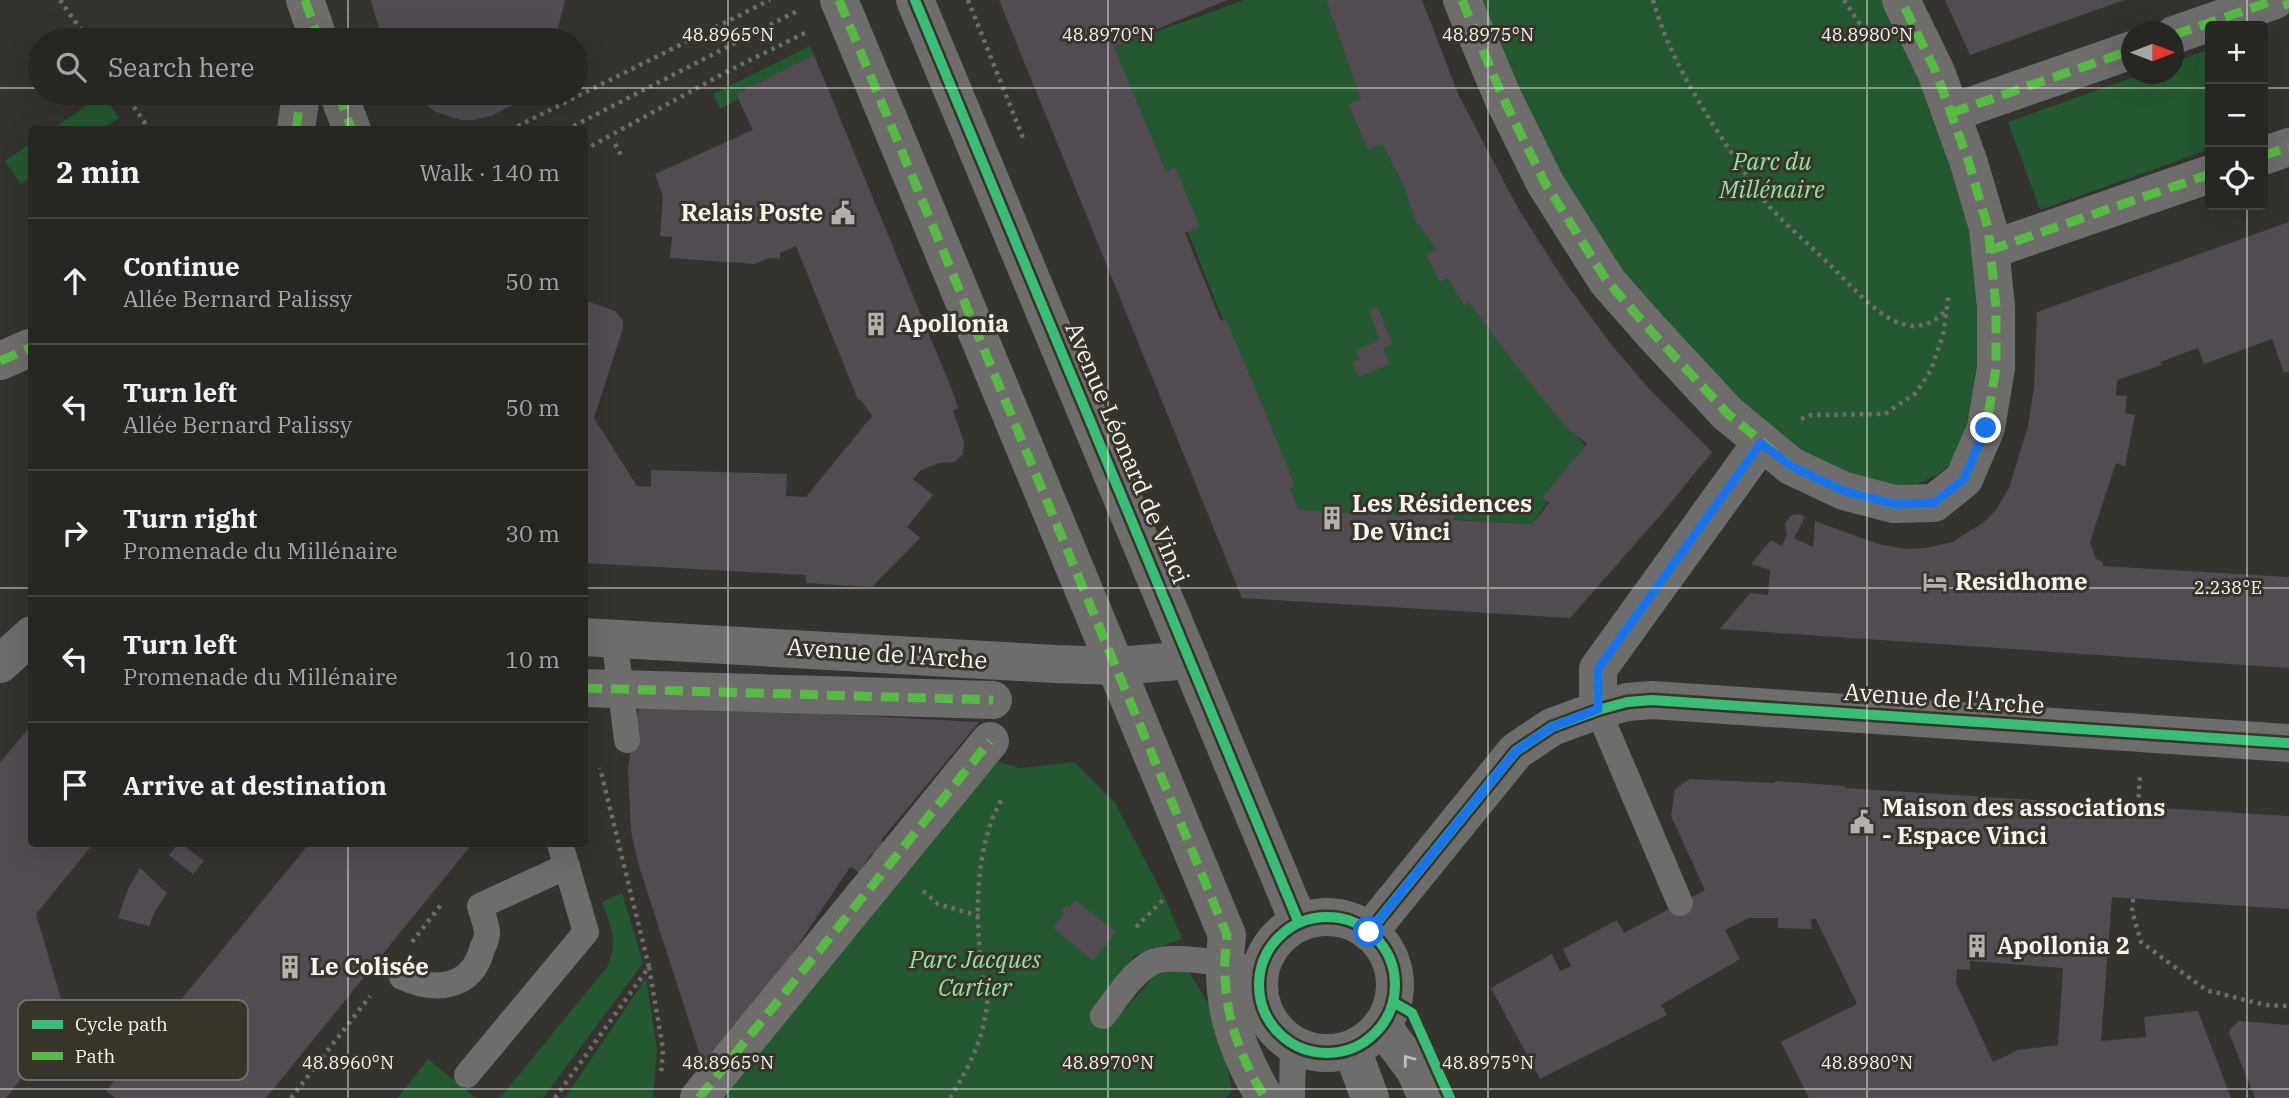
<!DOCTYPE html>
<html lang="en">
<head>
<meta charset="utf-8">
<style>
  :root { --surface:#272622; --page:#33322f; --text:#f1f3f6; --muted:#a4a5a5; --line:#434340 }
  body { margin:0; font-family:"IBM Plex Serif",serif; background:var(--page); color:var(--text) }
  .controls { position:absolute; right:21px; top:21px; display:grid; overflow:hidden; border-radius:7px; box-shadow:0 7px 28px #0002 }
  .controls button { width:63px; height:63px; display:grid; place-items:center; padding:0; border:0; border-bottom:2px solid var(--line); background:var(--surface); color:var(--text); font:35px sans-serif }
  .compass { position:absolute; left:2121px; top:21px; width:63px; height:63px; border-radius:50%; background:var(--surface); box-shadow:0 7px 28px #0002; rotate:90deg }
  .stop { position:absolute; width:21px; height:21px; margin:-16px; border:5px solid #1a73e8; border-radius:50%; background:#fff }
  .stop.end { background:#1a73e8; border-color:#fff; box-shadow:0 2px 7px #0008 }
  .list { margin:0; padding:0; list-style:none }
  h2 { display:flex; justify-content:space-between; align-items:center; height:91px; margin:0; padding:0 28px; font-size:30px }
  h2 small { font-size:23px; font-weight:400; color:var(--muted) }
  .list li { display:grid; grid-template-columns:46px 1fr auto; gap:21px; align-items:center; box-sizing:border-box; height:126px; padding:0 28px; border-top:2px solid var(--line) }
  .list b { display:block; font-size:26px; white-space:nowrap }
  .list p { margin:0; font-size:23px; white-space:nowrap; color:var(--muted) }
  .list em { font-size:23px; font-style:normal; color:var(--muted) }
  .icon { flex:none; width:38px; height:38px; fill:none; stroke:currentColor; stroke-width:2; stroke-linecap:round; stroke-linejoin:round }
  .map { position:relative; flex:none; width:2289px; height:1098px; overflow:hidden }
  .search { position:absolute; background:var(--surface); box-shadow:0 7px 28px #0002; left:28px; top:28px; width:560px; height:77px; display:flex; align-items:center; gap:18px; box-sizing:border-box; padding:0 24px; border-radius:38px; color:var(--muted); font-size:26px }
  .panel { position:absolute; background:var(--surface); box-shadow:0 7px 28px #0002; left:28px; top:126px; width:560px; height:721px; border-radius:7px }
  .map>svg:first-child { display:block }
  .green { fill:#245830 }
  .building { fill:#534b52; fill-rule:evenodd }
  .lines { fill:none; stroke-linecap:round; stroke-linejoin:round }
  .path { stroke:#6f6d6a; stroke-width:4.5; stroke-dasharray:3.5 5; stroke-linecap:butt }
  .lane { stroke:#6f6d6c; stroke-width:26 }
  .street { stroke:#6f6d6c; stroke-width:38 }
  .quiet { stroke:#58b947; stroke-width:9; stroke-dasharray:18 9; stroke-linecap:butt }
  .cycleway-casing { stroke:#38342a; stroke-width:15 }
  .cycleway { stroke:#3abd76; stroke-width:10 }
  .oneway { stroke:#c1bfba }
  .route { stroke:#1a73e8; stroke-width:9 }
  .ticks { fill:none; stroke:#f7f5ee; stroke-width:2; stroke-opacity:0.45 }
  .labels { text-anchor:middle; stroke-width:6; stroke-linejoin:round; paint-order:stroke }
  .park-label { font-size:24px; font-style:italic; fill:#90e59e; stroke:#38342a }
  .poi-label { font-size:24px; font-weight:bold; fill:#f7f5ee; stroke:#38342a; text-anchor:start }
  .street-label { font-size:24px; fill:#f7f5ee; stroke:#38342a }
  .key { fill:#38342a; stroke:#716e65; stroke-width:2 }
  .key-label { font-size:19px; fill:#f7f5ee }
  .ticks-label { font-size:18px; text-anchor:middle; fill:#f7f5ee; stroke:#38342a; stroke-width:6; stroke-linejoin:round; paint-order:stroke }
</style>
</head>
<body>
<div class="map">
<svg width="2289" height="1098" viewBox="0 0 2289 1098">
  <rect width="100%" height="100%" fill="#34332e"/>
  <!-- green -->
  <g class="green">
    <path d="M1244 0H1326L1361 99 1348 106 1368 150 1382 144 1404 187 1415 220 1436 249 1426 257 1440 281 1447 278 1464 306 1469 302 1585 446 1532 524 1299 510 1114 47Z"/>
    <path d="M1474 0H1887L1913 53 1967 208 1981 318 1976 413 1956 460 1937 475 1917 484 1887 485 1836 469 1791 447 1760 425 1622 270 1553 165Z"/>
    <path d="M810 46 814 55 736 94 738 99 720 109 713 94Z"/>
    <path d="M2210 49V149L2040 210 2008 122 2142 74H2174V62Z"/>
    <path d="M103 95 119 118 102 129H52Z"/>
    <path d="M31 143V177L21 184 5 161Z"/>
    <path d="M988 759 1020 768 1074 762 1115 803 1165 898 1182 939 1134 956 1091 1016 1108 1028 1156 974 1188 970 1219 1021 1232 1090 1226 1098H720Z"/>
    <path d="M622 893 643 963 543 1098H500L607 967C619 943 611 926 602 902Z"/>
    <path d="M646 978 657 1049 653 1098H565Z"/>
    <path d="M428 1059 476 1098H398Z"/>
  </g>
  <!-- building -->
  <g class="building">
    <path d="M371 0H565L555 40H382Z"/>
    <path d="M999 0H1227L1114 47 1166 172 1175 167 1200 227 1185 233 1221 321 1226 319 1267 417 1295 486 1290 488 1299 510 1406 516 1407 512 1454 515V520L1532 524 1549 503 1542 498 1587 444 1566 427 1514 363 1469 302 1464 306 1447 278 1440 282 1426 256 1436 249 1415 220 1404 187 1382 144 1368 150 1348 105 1361 99 1326 0H1422L1459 96 1519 210 1563 279 1610 343 1649 389 1712 452 1664 511 1570 618 1242 598Z"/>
    <path d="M1945 0H2124L1970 55Z"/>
    <path d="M814 55 954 395 958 408 953 411 964 442 963 454 955 462 939 463 921 470 913 479 933 495 907 527 920 538 872 587 806 583V575L584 563V300L615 311 623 320V328L594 418 637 486 651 487V470L787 474 786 496 806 497 872 416 860 399 858 400 796 246 780 253V259L768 258 755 264 670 258 672 237 660 236 663 196 655 174 753 130 736 94Z"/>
    <path d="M412 93H527L518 102 491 116 474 120H461L436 112Z"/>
    <path d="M2289 222V371L2284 373 2272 339 2204 364 2198 348 2160 362 2162 365 2117 380 2116 395 2127 396 2125 413 2135 415 2125 466 2116 463 2090 542 2096 559 2103 562V566L2289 577V668L1720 629 1750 593 1768 595 1770 570 1751 564 1771 540 1782 546 1787 534 1785 523 1792 515 1799 514 1805 517 1794 538 1813 547 1815 521 1878 544 1907 549 1926 548 1952 542 1984 522 1995 511 2009 488 2028 426 2034 388 2037 312Z"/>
    <path d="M1377 307 1393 344 1383 348 1390 364 1358 377 1352 362 1360 359 1356 350 1380 340 1368 310Z"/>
    <path d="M640 704 979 722 881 840 885 843 878 855 872 853 859 872 850 867 782 969 704 1068 638 863 631 831 628 770 632 737Z"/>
    <path d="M32 724V844H93L36 914 64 1009 71 1015 6 1098H0V763Z"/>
    <path d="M1690 779 1775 783V781L1845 786V788L2289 816V909L2112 897 2101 1041 2146 1037 2144 1017 2198 1011 2231 1098H1809L1781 1042 1857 1004 1816 919H1811L1812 929 1778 928V918H1749L1725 930 1740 959 1661 1005 1667 1015 1540 1079 1491 988 1552 954 1560 971 1571 966 1563 949 1617 920 1624 933 1705 890 1671 816 1675 789ZM1970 961 2063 968 2058 1045 2018 1050 1993 1062 1956 983 1957 969 1970 970Z"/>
    <path d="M178 844H182L204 861 193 874 169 855Z"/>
    <path d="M309 844H472L266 1098H115L106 1091Z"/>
    <path d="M140 868 167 893 155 911 149 926 118 918 128 889Z"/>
    <path d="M1075 900 1116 932 1093 961 1053 928 1064 914 1061 912 1066 906 1069 908Z"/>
    <path d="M2239 1021 2289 1025V1098H2255L2229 1033 2230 1029Z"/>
  </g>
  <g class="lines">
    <!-- path -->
    <g class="path">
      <path d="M60 0 88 40"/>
      <path d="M968 0 1023 138"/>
      <path d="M1653 0C1669 57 1703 111 1736 159 1745 172 1753 187 1763 199 1784 225 1812 246 1835 270 1864 298 1907 354 1947 309"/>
      <path d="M1844 0 1867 35"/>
      <path d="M124 93 150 130"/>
      <path d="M510 130 770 0"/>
      <path d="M566 130 799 10"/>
      <path d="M615 144 623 159"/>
      <path d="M584 150 728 71 807 32"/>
      <path d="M1801 419 1811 415 1885 414 1916 393 1931 370 1943 335 1949 293"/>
      <path d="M2138 806 2140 776"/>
      <path d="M923 891 938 904 979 916"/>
      <path d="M2133 899 2132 911 2141 942 2206 990 2265 1005 2289 1006"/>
      <path d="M1136 927 1165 898"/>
      <path d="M412 942 443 902"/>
      <path d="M649 967 663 1049 661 1076"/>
      <path d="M291 1098 370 996"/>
      <path d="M555 1098 649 967 600 768"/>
      <path d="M950 1098C968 1069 984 1038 987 1004 988 993 983 982 982 972 975 918 974 847 1002 799"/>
    </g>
    <!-- lane -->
    <g class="lane">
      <path d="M614 637 627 740"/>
      <path d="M1598 710 1680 903"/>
      <path d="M402 977C435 992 472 989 482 949 484 945 487 938 487 933 487 925 482 914 480 906L567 866"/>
      <path d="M1103 1016C1117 998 1131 974 1151 963 1170 952 1237 966 1260 970"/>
      <path d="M467 1075 586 932 560 844"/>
      <path d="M1292 1098 1293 1044"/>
    </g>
    <!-- street -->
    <g class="street">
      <path d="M305 0 319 40"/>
      <path d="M839 0 1227 935C1219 997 1233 1045 1265 1098"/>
      <path d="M915 0 1299 923"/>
      <path d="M1462 0 1503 98 1545 183 1607 281 1651 331 1727 413 1791 466 1844 491 1894 504 1934 503 1964 479 1986 428 1996 368V307L1988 228 1969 163 1936 72 1901 0"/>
      <path d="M2174 35 2275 0"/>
      <path d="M338 93 352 130"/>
      <path d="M1951 113 2132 50"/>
      <path d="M296 130 301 93"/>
      <path d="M2263 156 2289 147"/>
      <path d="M1990 250 2210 174"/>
      <path d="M0 361 32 347"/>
      <path d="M584 637 1055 664 1117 666 1190 660"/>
      <path d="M0 664 32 635"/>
      <path d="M584 688 993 700"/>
      <path d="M1598 710V669L1761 443"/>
      <circle cx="1327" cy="985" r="68"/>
      <path d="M1369 932 1516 751 1552 727 1598 710 1627 702 1652 700 2289 743"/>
      <path d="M1382 1026 1415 1070 1427 1098"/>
      <path d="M1352 1049 1370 1098"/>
      <path d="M699 1098 990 741"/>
    </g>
    <!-- quiet -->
    <g class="quiet">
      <path d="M305 0 319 40"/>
      <path d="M839 0 1227 935C1219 997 1233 1045 1265 1098"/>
      <path d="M1462 0 1503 98 1545 183 1607 281 1651 331 1727 413 1791 466 1844 491 1894 504 1934 503 1964 479 1986 428 1996 368V307L1988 228 1969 163 1936 72 1901 0"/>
      <path d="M2286 0 2289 8"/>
      <path d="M2174 35 2275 0"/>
      <path d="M338 93 352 130"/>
      <path d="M1951 113 2132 50"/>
      <path d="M296 130 301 93"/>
      <path d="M2263 156 2289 147"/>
      <path d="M1990 250 2210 174"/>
      <path d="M0 361 32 347"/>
      <path d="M584 688 993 700"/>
      <path d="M1598 710V669L1761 443"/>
      <path d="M699 1098 990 741"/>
    </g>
    <!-- cycleway casing -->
    <g class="cycleway-casing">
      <g id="cycleway">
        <path d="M915 0 1299 923"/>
        <circle cx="1327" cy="985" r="68"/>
        <path d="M1369 932 1516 751 1552 727 1598 710 1627 702 1652 700 2289 743"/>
        <path d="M1393 1002 1412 1013 1450 1098"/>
      </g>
    </g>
    <!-- cycleway -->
    <use href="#cycleway" class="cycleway"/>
  </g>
  <!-- one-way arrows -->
  <defs><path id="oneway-chevron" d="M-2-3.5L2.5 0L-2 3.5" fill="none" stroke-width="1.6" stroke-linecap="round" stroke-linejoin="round" transform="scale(1.75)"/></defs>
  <use class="oneway" href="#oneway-chevron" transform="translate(1408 1060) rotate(-127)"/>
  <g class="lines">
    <!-- route -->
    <path class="route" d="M1369 932 1516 751 1552 727 1598 709V669L1761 443 1791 466 1844 491 1894 504 1934 503 1964 479 1986 428"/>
  </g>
  <!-- ticks -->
  <path class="ticks" d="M348 0V40M728 0V1098M1108 0V1098M1488 0V1098M1867 0V1098M2247 0V26M0 88H40M576 88H2210M2263 88H2289M348 93V130M2247 205V1098M0 588H32M584 588H2289M348 844V1098M0 1089H2289"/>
  <!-- icons -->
  <defs>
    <g id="civic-bare" transform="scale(1.89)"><path d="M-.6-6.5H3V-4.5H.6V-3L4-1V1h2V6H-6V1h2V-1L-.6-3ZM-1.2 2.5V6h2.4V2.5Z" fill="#b3b1ab" stroke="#38342a" stroke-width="2.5" paint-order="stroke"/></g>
    <g id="building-bare" transform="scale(1.89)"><path d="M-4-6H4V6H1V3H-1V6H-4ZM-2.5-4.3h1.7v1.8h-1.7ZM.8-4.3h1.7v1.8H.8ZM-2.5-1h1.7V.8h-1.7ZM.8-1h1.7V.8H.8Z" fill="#b3b1ab" stroke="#38342a" stroke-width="2.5" paint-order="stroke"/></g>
    <g id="hotel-bare" transform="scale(1.89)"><path d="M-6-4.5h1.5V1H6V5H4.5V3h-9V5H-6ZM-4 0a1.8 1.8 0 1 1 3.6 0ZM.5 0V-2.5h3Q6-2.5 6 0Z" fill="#b3b1ab" stroke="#38342a" stroke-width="2.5" paint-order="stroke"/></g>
  </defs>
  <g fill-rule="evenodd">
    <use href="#civic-bare" x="843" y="213"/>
    <use href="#building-bare" x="876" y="324"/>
    <use href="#building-bare" x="1332" y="518"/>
    <use href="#hotel-bare" x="1935" y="582"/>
    <use href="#civic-bare" x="1862" y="822"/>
    <use href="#building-bare" x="1977" y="946"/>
    <use href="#building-bare" x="290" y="967"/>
  </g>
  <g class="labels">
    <!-- park labels -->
    <g class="park-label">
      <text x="1772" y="170">Parc du<tspan x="1772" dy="28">Millénaire</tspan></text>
      <text x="975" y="968">Parc Jacques<tspan x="975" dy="28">Cartier</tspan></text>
    </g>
    <!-- poi labels -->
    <g class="poi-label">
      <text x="823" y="221" text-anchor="end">Relais Poste</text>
      <text x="896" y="332">Apollonia</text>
      <text x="1352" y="512">Les Résidences<tspan x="1352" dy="28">De Vinci</tspan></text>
      <text x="1955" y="590">Residhome</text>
      <text x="1882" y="816">Maison des associations<tspan x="1882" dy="28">- Espace Vinci</tspan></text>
      <text x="1997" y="954">Apollonia 2</text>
      <text x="310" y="975">Le Colisée</text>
    </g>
    <!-- street labels -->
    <g class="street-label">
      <text transform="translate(1127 453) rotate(67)" y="8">Avenue Léonard de Vinci</text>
      <text transform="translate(887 654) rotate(4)" y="8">Avenue de l'Arche</text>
      <text transform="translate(1944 699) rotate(4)" y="8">Avenue de l'Arche</text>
    </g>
  </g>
  <!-- legend -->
  <rect x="18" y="1000" width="230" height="80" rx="10" class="key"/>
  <rect x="32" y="1020" width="31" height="9" fill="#3abd76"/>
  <rect x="32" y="1052" width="31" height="8" fill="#58b947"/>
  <g class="key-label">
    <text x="75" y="1031">Cycle path</text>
    <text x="75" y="1063">Path</text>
  </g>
  <g class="ticks-label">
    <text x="728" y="41">48.8965°N</text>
    <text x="1108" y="41">48.8970°N</text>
    <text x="1488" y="41">48.8975°N</text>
    <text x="1867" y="41">48.8980°N</text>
    <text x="2228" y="594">2.238°E</text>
    <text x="348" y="1069">48.8960°N</text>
    <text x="728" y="1069">48.8965°N</text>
    <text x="1108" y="1069">48.8970°N</text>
    <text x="1488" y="1069">48.8975°N</text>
    <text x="1867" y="1069">48.8980°N</text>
  </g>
</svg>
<div class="controls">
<button>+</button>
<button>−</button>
<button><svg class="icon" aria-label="locate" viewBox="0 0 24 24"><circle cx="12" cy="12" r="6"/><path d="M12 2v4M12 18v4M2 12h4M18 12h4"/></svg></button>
</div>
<svg class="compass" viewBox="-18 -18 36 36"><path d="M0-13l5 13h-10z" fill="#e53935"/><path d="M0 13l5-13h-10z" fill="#a4a5a5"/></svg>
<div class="stop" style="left:1369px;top:932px"></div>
<div class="stop end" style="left:1986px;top:428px"></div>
<div class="search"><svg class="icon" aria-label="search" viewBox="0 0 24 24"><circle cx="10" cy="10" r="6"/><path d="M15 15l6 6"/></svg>Search here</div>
<section class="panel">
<h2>2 min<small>Walk · 140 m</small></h2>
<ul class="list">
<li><svg class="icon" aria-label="ahead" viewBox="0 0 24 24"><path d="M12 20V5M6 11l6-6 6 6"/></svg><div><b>Continue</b><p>Allée Bernard Palissy</p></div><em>50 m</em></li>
<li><svg class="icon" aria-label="left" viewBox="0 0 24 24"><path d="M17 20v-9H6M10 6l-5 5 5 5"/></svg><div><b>Turn left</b><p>Allée Bernard Palissy</p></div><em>50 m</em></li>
<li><svg class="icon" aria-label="right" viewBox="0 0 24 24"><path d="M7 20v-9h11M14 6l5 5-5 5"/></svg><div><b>Turn right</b><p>Promenade du Millénaire</p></div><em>30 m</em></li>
<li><svg class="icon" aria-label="left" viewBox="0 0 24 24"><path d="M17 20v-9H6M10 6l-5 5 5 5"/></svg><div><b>Turn left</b><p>Promenade du Millénaire</p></div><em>10 m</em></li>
<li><svg class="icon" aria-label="arrive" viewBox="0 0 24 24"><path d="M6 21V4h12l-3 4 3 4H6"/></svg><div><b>Arrive at destination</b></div></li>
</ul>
</section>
</div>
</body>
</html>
